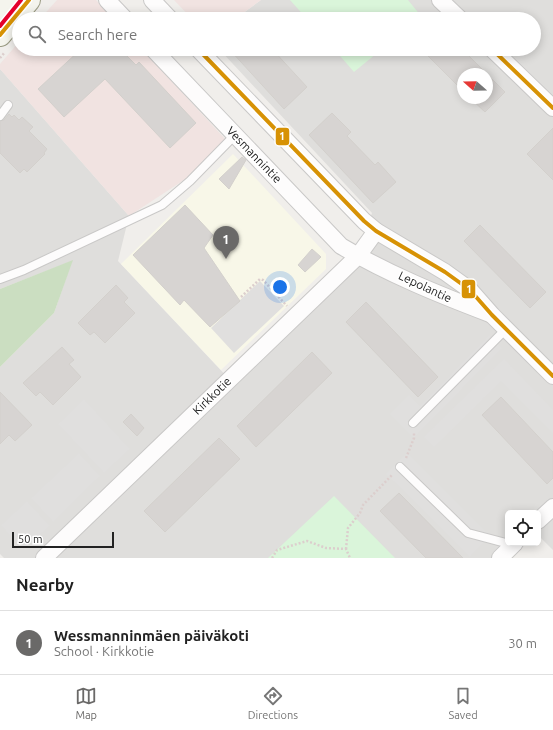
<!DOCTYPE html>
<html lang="en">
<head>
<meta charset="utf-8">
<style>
  :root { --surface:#fff; --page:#f6f6f6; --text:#222; --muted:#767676; --line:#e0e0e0; --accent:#6a6968 }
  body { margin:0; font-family:Ubuntu,sans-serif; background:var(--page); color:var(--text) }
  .controls { position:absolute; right:12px; bottom:12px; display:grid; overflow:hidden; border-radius:6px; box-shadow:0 2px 10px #0003 }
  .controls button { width:36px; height:36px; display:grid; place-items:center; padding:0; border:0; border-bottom:1px solid var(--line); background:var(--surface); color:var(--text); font:20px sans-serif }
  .compass { position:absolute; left:457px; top:68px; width:36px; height:36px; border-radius:50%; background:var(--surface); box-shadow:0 2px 10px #0003; rotate:290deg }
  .scale { position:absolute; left:12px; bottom:10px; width:102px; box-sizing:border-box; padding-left:4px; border:2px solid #222; border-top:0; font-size:11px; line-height:14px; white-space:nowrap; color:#222; -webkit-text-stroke:3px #fff; paint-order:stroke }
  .you { position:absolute; left:280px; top:287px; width:14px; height:14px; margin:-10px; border:3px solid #fff; border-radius:50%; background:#1a73e8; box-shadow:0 0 0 6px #1a73e833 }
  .badge { display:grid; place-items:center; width:26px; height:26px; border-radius:50%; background:var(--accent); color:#fff; font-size:13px; font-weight:700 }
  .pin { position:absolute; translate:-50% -33px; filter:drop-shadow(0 1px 2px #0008) }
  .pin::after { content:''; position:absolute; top:21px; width:14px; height:12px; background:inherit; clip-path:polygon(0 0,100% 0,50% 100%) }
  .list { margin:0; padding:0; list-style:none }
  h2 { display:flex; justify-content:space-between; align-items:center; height:52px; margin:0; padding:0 16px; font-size:17px }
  h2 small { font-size:13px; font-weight:400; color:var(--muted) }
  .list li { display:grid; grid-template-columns:26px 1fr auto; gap:12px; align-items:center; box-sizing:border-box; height:64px; padding:0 16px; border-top:1px solid var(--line) }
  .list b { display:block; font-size:15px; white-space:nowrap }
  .list p { margin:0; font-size:13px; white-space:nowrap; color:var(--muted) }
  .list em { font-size:13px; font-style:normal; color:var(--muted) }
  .icon { flex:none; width:22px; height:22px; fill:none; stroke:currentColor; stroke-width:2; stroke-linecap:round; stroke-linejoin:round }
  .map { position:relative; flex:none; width:553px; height:558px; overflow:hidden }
  .search { position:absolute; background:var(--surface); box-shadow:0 2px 10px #0003; left:12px; right:12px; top:12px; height:44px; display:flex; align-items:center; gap:10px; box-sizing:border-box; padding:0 14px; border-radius:22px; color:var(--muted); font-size:15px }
  .sheet { height:116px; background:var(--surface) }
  nav { display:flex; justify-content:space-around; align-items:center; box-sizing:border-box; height:56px; border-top:1px solid var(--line); background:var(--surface); font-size:11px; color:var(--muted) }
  nav a { display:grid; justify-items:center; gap:2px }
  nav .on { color:var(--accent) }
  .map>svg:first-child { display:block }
  .residential { fill:#dfdedc; fill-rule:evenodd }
  .commercial { fill:#f1e3e1 }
  .education { fill:#f8f7e8 }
  .forest { fill:#cbdec1 }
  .park { fill:#daf5da }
  .parking { fill:#e0dfde }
  .building { fill:#d7d4d2; stroke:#d3d0cc }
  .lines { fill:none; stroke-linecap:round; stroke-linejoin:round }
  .lane-casing { stroke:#c9c8c7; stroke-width:10 }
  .street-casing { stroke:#c9c8c7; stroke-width:18 }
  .secondary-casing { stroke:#999a82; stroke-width:24 }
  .path { stroke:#dccecd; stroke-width:2.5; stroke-dasharray:2 2; stroke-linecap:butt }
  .lane { stroke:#fdfcfc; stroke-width:8 }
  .street { stroke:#fdfcfc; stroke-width:16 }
  .secondary { stroke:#f4f4ed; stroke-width:22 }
  .bus-1-casing { stroke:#fff; stroke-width:7 }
  .bus-2-casing { stroke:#fff; stroke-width:7 }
  .bus-1 { stroke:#d79205; stroke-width:4 }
  .bus-2 { stroke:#e4002b; stroke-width:4 }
  .labels { text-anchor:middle; stroke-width:3; stroke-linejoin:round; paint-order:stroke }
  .street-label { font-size:12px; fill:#222; stroke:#fff }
  .line-badge { stroke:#fff; stroke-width:1.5 }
  .badge-label { font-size:11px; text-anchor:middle; font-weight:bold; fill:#fff }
</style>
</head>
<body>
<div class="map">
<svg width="553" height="558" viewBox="0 0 553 558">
  <rect width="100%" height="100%" fill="#f0eeeb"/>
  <!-- residential -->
  <path class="residential" d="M261 0H553V550L538 535V513H508V543L500 558H4L0 554V367L54 313 72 261 0 289V69L129 216 118 261 231 381 354 261 372 213 219 49H534V19H235ZM463 74H487V98H463Z"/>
  <!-- commercial -->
  <g class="commercial">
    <path d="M57 0H96L114 19H40Z"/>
    <path d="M174 0H261L235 19H192Z"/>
    <path d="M19 42V49H142L225 139 187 178 129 216 0 69V64Z"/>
  </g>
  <!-- education -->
  <path class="education" d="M233 154 326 254V269L221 370 121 264Z"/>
  <!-- forest -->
  <path class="forest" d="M73 260 54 313 0 367V289Z"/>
  <!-- park -->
  <g class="park">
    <path d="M290 0H408L421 16 418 19H307Z"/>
    <path d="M334 49H382L354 72Z"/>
    <path d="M334 496 395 558H268Z"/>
  </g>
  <!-- parking -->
  <g class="parking">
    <path d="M260 281 284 306 234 353 211 328Z"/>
    <path d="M489 335 502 348 414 438 390 414 409 395 420 406Z"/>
    <path d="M504 359 553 410V433L501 381 434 447 424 437Z"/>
    <path d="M84 399 130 449 104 473 58 424Z"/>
    <path d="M79 453 100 476 53 522 31 498Z"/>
    <path d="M407 453 490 536 470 557 386 474Z"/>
    <path d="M27 501 50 526 22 550 1 525Z"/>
  </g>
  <!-- building -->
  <g class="building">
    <path d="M81 49H120L136 65 139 62 196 123 170 148 105 79 64 117 38 89Z"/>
    <path d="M229 49H272L307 87 284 109Z"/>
    <path d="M421 49H462L487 74H463V91Z"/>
    <path d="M487 74 505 92 485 112 470 98H487Z"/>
    <path d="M332 113 351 132 347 136 375 165 378 162 396 182 373 203 309 135Z"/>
    <path d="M9 114 12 117 14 115 19 120 22 117 33 127 29 131 47 149 44 153 45 154 27 172 24 169 20 173 0 153V121L4 120Z"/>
    <path d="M553 128V180L527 154Z"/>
    <path d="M242 157 246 160 229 189 219 179Z"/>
    <path d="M185 205 213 235 204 248 240 301 210 327 184 300 180 305 133 255Z"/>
    <path d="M480 225 546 292 530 308 464 241Z"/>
    <path d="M312 249 321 257 305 272 298 265Z"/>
    <path d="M116 285 128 298 124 302 135 313 105 343 94 332 90 335 78 323Z"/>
    <path d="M366 302 438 377 418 397 346 322Z"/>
    <path d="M62 347 74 360 69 364 81 377 53 405 40 392 36 396 23 383Z"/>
    <path d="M312 352 332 373 256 447 237 426Z"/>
    <path d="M0 392 32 425 15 441 9 435 0 444Z"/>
    <path d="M501 397 553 452V478L547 484 482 415Z"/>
    <path d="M131 414 144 428 137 436 123 422Z"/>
    <path d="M219 438 240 459 165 532 144 511Z"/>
    <path d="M399 493 463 558H426L380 511Z"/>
  </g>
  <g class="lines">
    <!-- lane casing -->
    <g class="lane-casing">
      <g id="lane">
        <path d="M0 116 8 105"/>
        <path d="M0 279 24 270 162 205 190 181 235 135"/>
        <path d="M413 423 506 329"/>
        <path d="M400 467 468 533 513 545"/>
      </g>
    </g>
    <!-- street casing -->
    <g class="street-casing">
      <g id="street">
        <path d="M107 0 125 19"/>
        <path d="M152 0 170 19"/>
        <path d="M440 0 460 19"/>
        <path d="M153 49 341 246C388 274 440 295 490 314"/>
        <path d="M198 49 364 221 376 231 445 272 470 290 492 315 553 376"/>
        <path d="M492 49 553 108"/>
        <path d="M538 521 553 507"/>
        <path d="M44 558 358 256 376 231"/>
        <path d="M500 558 515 543"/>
      </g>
    </g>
    <!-- secondary casing -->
    <g class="secondary-casing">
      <g id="secondary">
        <path d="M0 9 7 0"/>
        <path d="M0 35 29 0"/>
      </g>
    </g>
    <!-- path -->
    <g class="path">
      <path d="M0 58 5 52"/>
      <path d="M241 297 260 279 263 280 287 306"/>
      <path d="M406 458 414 438V433"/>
      <path d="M346 549 348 528 360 513 363 505 393 474"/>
      <path d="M272 558 277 550 307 541 326 548 346 549 350 558"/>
    </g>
    <!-- lane -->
    <use href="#lane" class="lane"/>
    <!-- street -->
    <use href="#street" class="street"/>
    <!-- secondary -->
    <use href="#secondary" class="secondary"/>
    <!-- bus-1 casing -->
    <g class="bus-1-casing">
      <g id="bus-1">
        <path d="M0 35 29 0"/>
        <path d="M198 49 364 221 376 231 445 272 470 290 492 315 553 376"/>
        <path d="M492 49 553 108"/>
      </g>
    </g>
    <!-- bus-2 casing -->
    <g class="bus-2-casing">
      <path id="bus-2" d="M0 26 21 0"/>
    </g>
    <!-- bus-1 -->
    <use href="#bus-1" class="bus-1"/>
    <!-- bus-2 -->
    <use href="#bus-2" class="bus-2"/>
  </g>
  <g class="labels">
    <!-- street labels -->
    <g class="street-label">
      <text transform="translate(254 155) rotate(46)" y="4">Vesmannintie</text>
      <text transform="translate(425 287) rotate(25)" y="4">Lepolantie</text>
      <text transform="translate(212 396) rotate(-44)" y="4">Kirkkotie</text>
    </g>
  </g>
  <g class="line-badge">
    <rect x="275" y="127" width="15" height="19" rx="4" fill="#d79205"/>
    <rect x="461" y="279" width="15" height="20" rx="4" fill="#d79205"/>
  </g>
  <g class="badge-label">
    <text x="282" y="140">1</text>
    <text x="469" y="293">1</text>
  </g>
</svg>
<div class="controls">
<button><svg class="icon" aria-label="locate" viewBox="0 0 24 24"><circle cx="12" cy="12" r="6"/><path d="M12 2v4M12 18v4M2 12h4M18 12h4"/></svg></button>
</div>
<svg class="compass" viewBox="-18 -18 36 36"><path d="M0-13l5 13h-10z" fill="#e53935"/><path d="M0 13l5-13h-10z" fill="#767676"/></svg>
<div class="scale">50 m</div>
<div class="you"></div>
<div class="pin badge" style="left:226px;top:259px">1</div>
<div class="search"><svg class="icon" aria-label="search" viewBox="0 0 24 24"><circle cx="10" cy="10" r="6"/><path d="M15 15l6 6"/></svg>Search here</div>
</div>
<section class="sheet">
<h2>Nearby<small></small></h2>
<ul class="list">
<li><span class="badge">1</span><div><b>Wessmanninmäen päiväkoti</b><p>School · Kirkkotie</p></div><em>30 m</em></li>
</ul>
</section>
<nav>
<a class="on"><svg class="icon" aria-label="map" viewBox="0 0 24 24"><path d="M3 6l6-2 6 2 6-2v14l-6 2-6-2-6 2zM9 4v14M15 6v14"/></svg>Map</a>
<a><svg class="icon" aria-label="directions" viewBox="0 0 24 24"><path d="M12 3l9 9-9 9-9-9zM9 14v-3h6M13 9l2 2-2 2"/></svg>Directions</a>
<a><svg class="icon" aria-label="saved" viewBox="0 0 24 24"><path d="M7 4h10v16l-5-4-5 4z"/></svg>Saved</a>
</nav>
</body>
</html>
